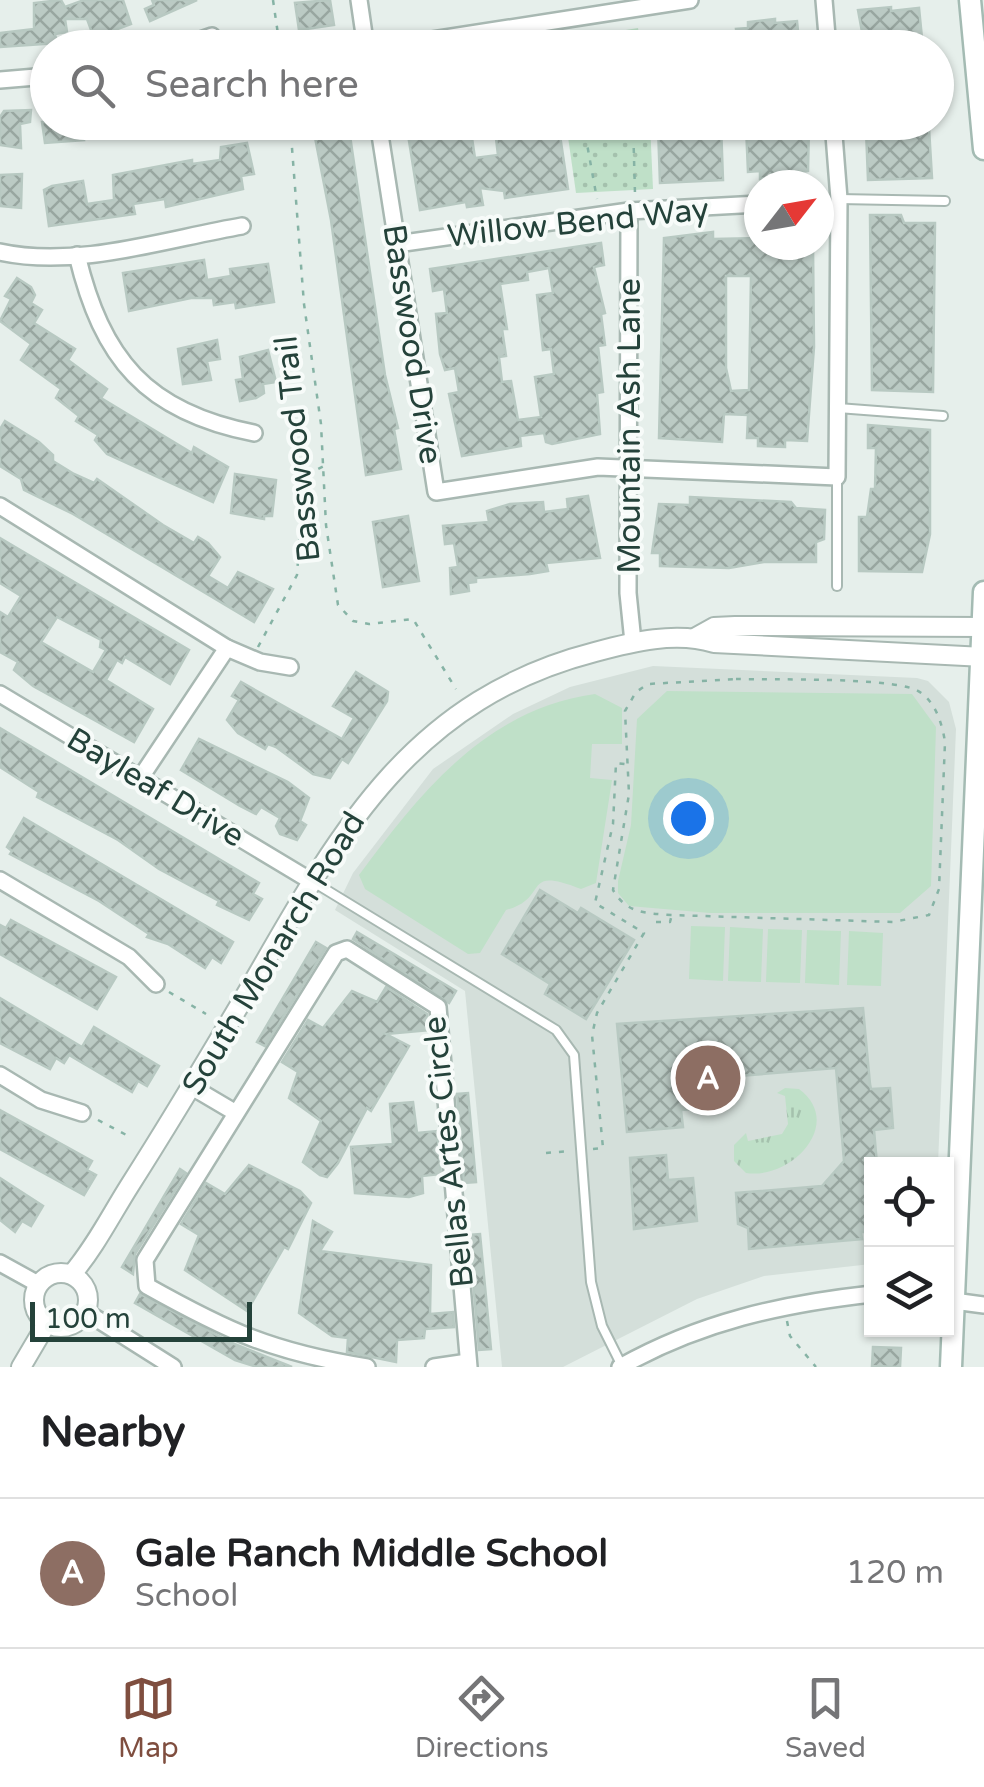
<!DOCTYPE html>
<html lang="en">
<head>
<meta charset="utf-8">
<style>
  :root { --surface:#fff; --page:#f2f2f2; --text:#202124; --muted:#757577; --line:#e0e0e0; --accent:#7f4e3f }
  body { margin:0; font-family:"Varela Round",sans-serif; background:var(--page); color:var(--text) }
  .controls { position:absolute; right:30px; bottom:30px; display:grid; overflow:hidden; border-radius:0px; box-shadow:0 2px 8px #0004 }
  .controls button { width:90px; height:90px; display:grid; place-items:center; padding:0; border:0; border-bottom:2px solid var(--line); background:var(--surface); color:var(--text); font:50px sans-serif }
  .compass { position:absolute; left:744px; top:170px; width:90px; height:90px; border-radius:50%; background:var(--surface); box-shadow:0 2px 8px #0004; rotate:59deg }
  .scale { position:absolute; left:30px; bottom:25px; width:222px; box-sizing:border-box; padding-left:10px; border:5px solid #24423a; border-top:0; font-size:28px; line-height:35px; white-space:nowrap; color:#24423a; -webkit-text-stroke:8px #f7fbf9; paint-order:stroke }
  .you { position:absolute; left:688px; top:818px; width:35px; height:35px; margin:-25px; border:8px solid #fff; border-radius:50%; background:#1a73e8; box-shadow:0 0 0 15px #1a73e833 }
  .badge { display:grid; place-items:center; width:65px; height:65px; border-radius:50%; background:var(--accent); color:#fff; font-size:32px; font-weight:700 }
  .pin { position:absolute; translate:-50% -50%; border:5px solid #fff; box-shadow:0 2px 10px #0006 }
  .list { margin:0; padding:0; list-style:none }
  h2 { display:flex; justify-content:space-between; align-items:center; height:130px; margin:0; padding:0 40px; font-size:42px }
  h2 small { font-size:32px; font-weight:400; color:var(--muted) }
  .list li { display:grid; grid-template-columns:65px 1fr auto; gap:30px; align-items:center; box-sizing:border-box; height:150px; padding:0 40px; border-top:2px solid var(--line) }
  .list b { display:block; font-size:38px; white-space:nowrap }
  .list p { margin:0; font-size:32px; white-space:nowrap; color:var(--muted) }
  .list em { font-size:32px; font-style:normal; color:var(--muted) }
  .icon { flex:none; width:55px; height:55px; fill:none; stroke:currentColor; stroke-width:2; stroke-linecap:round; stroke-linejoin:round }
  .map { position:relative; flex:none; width:984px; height:1367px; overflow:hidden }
  .search { position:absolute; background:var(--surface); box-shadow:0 2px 8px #0004; left:30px; right:30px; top:30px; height:110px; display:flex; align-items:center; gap:25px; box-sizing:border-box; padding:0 35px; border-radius:55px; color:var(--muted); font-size:38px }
  .sheet { height:280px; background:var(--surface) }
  nav { display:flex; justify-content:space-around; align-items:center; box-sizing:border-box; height:140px; border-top:2px solid var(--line); background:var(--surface); font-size:28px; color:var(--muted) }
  nav a { display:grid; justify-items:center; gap:5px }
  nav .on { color:var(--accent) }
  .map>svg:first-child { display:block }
  .built { fill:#d4dfda }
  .grass { fill:url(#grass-tufts) }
  .park { fill:url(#park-dots) }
  .pitch { fill:#bfe0c8 }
  .building { fill:url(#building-cross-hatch); stroke:#b8c9c2; stroke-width:2.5; fill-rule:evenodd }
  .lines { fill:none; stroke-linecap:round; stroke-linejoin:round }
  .service-casing { stroke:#a8b8b2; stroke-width:12 }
  .minor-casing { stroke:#a8b8b2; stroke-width:20 }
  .tertiary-casing { stroke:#a8b8b2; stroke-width:22 }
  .secondary-casing { stroke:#a4bbb3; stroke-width:25 }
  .path { stroke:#86b3a5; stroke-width:2.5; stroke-dasharray:5 8; stroke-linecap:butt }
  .service { stroke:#fff; stroke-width:8 }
  .minor { stroke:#fff; stroke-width:15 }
  .tertiary { stroke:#fff; stroke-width:18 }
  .secondary { stroke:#fff; stroke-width:20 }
  .labels { text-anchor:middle; stroke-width:8; stroke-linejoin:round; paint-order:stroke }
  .street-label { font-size:32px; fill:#24423a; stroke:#f7fbf9 }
</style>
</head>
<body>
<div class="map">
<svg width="984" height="1367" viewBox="0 0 984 1367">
  <defs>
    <pattern id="grass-tufts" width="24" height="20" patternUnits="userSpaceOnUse" patternTransform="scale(2.5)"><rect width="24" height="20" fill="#bfe0c8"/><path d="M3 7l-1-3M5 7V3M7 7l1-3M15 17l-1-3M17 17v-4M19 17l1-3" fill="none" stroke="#a4c1ad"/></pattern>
    <pattern id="park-dots" width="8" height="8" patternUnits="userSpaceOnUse" patternTransform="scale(2.5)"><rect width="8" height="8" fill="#bfe0c8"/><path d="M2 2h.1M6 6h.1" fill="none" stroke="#a4c1ad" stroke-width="1.8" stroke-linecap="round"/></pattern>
    <pattern id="building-cross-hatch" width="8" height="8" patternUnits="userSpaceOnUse" patternTransform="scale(2.5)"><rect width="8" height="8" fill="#bbcac4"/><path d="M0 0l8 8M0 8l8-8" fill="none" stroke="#98a6a0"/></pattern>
  </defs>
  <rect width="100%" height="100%" fill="#e6efeb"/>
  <!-- built -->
  <path class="built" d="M653 666 917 678 928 681 949 702 956 729 938 1164H872L871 1264 764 1276 697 1299 563 1367H502L465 991 335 910 353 873 433 769 513 714 570 687Z"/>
  <!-- grass -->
  <path class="grass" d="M785 1088 799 1089C845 1123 792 1180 746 1173L734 1161V1145L746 1133 748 1141 782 1134 788 1124 785 1096 777 1093Z"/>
  <!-- park -->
  <g class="park">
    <path d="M638 28 641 47H553L552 42Z"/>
    <path d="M566 123H650L653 189 576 193Z"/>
  </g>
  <!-- pitch -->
  <g class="pitch">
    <path d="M667 691 912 694 936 727 931 886 900 913H710L629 906 618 893V881L631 825 637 719Z"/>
    <path d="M595 694 622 708V744H592L590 778 612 780 596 883 581 889C520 865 551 898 506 910L480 953 468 954 365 889 359 875C420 793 486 709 595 694Z"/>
    <path d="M691 926 725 927 723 981 689 979Z"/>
    <path d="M730 927 763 929 761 982 728 981Z"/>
    <path d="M768 929 802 930 800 983 766 982Z"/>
    <path d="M807 930 841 931 839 985 805 983Z"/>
    <path d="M849 931 883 933 881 986 847 985Z"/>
  </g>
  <!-- building -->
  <g class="building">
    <path d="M61 0 65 7 84 0H123L131 24 94 38 87 19H65L67 32 55 34 57 43 0 47V33L34 29V3Z"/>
    <path d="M152 0H197L150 21 145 9 154 5Z"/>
    <path d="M330 0 334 25 299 30 295 3Z"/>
    <path d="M891 7V11L919 8 923 48H865L858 10Z"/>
    <path d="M775 19V23L797 21 799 41 738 47 736 29 748 28V22Z"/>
    <path d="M712 34 714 48H661V39Z"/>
    <path d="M31 110 30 122 20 124 21 148 0 145V117L4 111Z"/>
    <path d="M42 122H82L84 140 45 143Z"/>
    <path d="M312 122H348L385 375 398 428 394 429 401 469 366 475 331 220Z"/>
    <path d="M406 122H434L435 129 470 125 475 158 498 155 494 122H558L568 189 505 198 504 191 480 188 483 205 467 207 466 202 420 210Z"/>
    <path d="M772 122 809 126 808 171 760 179V171L748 172 746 126Z"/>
    <path d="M721 125 723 180 660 183 658 127Z"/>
    <path d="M929 128 932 178 868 180 866 130Z"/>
    <path d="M247 143 254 174 241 176 243 189 166 207 165 199 133 204 135 214 49 226 44 190 52 186 83 181 87 204 114 200 113 175 192 160V164L220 160 221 147Z"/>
    <path d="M22 174 21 208 0 206V175Z"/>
    <path d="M870 215H901L904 223H935L933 392 872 390Z"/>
    <path d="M713 232V239L759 238V245H813L814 347 807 441 785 440V447L758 446V438H747L748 415 724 414 722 442 659 438 664 238ZM726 276H751L749 390 731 391 726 368Z"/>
    <path d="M601 243 604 265 594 267 605 313 601 314 605 345 598 346 603 392 597 393 600 434 552 444 546 442 544 433 520 436 521 446 462 456 449 394 459 392 455 368 445 370 440 354 436 314 447 313 444 289 433 291 430 269ZM549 268 553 293 537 295 543 350 551 349 554 374 535 377 541 417 518 420 511 381 502 382 499 357 506 356 502 329H507L500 284 528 280 527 272Z"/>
    <path d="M204 260 207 280 231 276 230 269 268 264 274 302 236 308 235 302 214 305 213 298H191L129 311 123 273Z"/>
    <path d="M17 278 31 287 35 295 31 303 42 310 34 323 75 349 68 360 107 389 101 398 192 453 194 447 228 467 213 502 107 454 95 440 98 435 76 421 79 416 56 398 61 389 21 360 31 344 0 321 11 299 5 296Z"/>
    <path d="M217 340 220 359 207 361 211 380 183 384 178 349Z"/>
    <path d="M268 350 276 382 263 384 264 393 256 398 240 401 236 380 243 379 240 357Z"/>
    <path d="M5 421 39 442 53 455V461L74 474 94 483 97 479 163 525 194 543 198 537 208 543 220 557 208 576 228 588 238 572 273 589 254 622 73 514 24 490 21 479 0 466V429Z"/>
    <path d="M868 425 930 430V534L922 572 859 571V517H867L871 489H875L876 448H868Z"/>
    <path d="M235 474 276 480 272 516H264V519L231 513Z"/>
    <path d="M588 496 600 558 546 563 548 571 530 574 476 578V582L468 583 469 591 451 594 450 568 458 567 454 543 445 544 443 526 489 522 487 511 510 504 543 502 544 512 568 509 567 499Z"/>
    <path d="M690 497 791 502 796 508 825 510 824 539 816 542V562H764L729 568 660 566V553H652L659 504 690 505Z"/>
    <path d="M408 516 419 581 383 587 373 522Z"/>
    <path d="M0 538 189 650 170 684 125 657 122 663 117 660 106 680 153 709 134 742 33 686 14 670 18 662 0 652V612L8 617 21 596 0 583ZM57 617 101 640 100 647 106 650 93 672 41 642Z"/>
    <path d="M356 672 388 692 387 701 348 763 342 759 330 778 313 774 276 747 268 744 265 749 238 733 227 720 239 700 232 696 241 682 342 739 354 718 333 706Z"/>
    <path d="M0 728 259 883 253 894 262 899 249 920 217 905 219 901 159 869 118 840 37 797 39 792 0 767Z"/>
    <path d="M199 739 288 782 309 798 300 821 306 825 297 840 280 834 276 826 280 818 261 807 256 814 240 806 181 770Z"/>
    <path d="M24 818 233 942 221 963 212 957 205 968 168 944 147 937 149 934 99 901 10 854 12 851 7 847Z"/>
    <path d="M540 890 578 913 581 908 634 940 586 1019 545 994 550 984 502 954Z"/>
    <path d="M11 920 116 977 97 1009 0 954V925L6 928Z"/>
    <path d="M357 932 456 991 449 1003 353 939Z"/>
    <path d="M316 942 326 948 265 1046 257 1042Z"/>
    <path d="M386 987 427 1014 429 1030 386 1034 409 1046 371 1111 367 1108 338 1163 327 1177 320 1175 303 1162 321 1121 289 1098 298 1072 282 1062 308 1020 323 1028 352 991 377 1002Z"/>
    <path d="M0 998 82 1047 94 1027 159 1066 147 1086 138 1081 132 1092 69 1055 64 1063 56 1058 50 1069 0 1043Z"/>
    <path d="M863 1008 870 1084 871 1089 890 1088 893 1128 874 1130 877 1164H872V1232H861L862 1239 749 1249 748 1228 738 1224 736 1193 822 1186 844 1161 836 1068 714 1078 717 1107 681 1110 683 1127 627 1132 617 1024Z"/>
    <path d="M468 1093 476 1182 464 1183 457 1094Z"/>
    <path d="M413 1102 417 1133 437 1131 441 1174 422 1176 423 1193 409 1197 355 1193 351 1147 393 1144 390 1104Z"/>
    <path d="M0 1110 92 1161 87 1170 96 1175 84 1195 0 1149Z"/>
    <path d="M666 1155 668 1180 693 1178 697 1221 634 1229 630 1158Z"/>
    <path d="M249 1165 300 1191 311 1203 288 1249 284 1247 247 1311 185 1270 199 1235 181 1224 206 1183 225 1194Z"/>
    <path d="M180 1169 186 1173 135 1254 133 1274 122 1267Z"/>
    <path d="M0 1178 43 1206 31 1226 22 1221 15 1232 0 1220Z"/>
    <path d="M313 1221 332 1232 320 1251 431 1265 430 1314 453 1312 454 1327 425 1329 424 1338 397 1340 396 1362 347 1352 348 1338 332 1336 299 1313Z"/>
    <path d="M480 1234 491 1349 479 1350 469 1235Z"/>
    <path d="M140 1294 232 1343 292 1367H257L235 1360 135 1303Z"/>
    <path d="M873 1347 901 1348 900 1367 872 1366Z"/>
  </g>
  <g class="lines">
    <!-- service casing -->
    <g class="service-casing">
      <g id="service">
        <path d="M839 199 945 201"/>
        <path d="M838 408 943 416"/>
        <path d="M837 586V477"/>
        <path d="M315 883 556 1030 574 1055 591 1282 602 1326 622 1366"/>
      </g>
    </g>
    <!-- minor casing -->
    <g class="minor-casing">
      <g id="minor">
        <path d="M359 0 366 48"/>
        <path d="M824 0 828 48"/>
        <path d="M178 48 212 36"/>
        <path d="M381 48 690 0"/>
        <path d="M0 80 48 76"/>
        <path d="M378 122 436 492 598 467 837 477 839 199 833 122"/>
        <path d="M629 211 628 593 633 642"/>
        <path d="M397 244 629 211 759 204"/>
        <path d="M0 252C77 269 166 239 242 226"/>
        <path d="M77 255C102 359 146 412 254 433"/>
        <path d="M0 506 227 648 260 662 290 667"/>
        <path d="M0 694 311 881"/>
        <path d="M141 777 227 648"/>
        <path d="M0 880 129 957 156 984"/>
        <path d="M0 1075 41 1100 82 1113"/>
        <path d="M192 1087 236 1113"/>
        <path d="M0 1263 38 1284"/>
        <path d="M946 1300 984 1305"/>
        <path d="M86 1312 173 1367"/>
        <path d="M367 1367C273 1352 229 1332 147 1286L145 1260 336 953 347 949 438 1007 469 1367"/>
        <path d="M434 1367 468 1362"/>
        <path d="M620 1367C700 1322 781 1304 872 1294"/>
      </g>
    </g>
    <!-- tertiary casing -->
    <g class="tertiary-casing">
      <g id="tertiary">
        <path d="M696 637 714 627 735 626 984 627"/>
        <circle cx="61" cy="1300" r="27"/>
        <path d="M72 1274C95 1247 111 1215 130 1185 172 1119 212 1052 252 984 339 832 412 699 595 652 632 642 676 631 714 643L984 657"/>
        <path d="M21 1367 47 1323"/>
      </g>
    </g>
    <!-- secondary casing -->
    <g class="secondary-casing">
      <g id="secondary">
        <path d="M970 0 984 149"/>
        <path d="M951 1367 984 592"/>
      </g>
    </g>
    <!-- path -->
    <g class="path">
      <path d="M273 0 280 48"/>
      <path d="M597 31 599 48"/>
      <path d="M290 122 304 304 321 424 326 525 338 605 353 621 369 624 413 619 456 689"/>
      <path d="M583 122 597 199"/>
      <path d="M633 122 635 194"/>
      <path d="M258 647 297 575 303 487 310 473 324 466"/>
      <path d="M736 679C774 680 888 677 916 690 935 699 942 723 945 742L939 889 929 915 893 922 671 915C646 913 627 914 613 890L629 794 625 711 636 692 648 684Z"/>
      <path d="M656 922H670L671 918"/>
      <path d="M169 992 206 1014"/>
      <path d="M98 1120 132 1138"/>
      <path d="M593 1149 603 1148 592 1035 597 1013 644 933 595 903 613 824 616 763 625 764"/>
      <path d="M546 1153 570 1151"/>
      <path d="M787 1321 790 1336 816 1367"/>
    </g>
    <!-- service -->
    <use href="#service" class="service"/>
    <!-- minor -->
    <use href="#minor" class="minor"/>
    <!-- tertiary -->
    <use href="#tertiary" class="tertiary"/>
    <!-- secondary -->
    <use href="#secondary" class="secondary"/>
  </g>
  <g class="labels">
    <!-- street labels -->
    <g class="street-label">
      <text transform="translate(578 222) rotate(-6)" y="11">Willow Bend Way</text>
      <text transform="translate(413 344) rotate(81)" y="11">Basswood Drive</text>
      <text transform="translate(629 426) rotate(-90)" y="11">Mountain Ash Lane</text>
      <text transform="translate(297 449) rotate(-96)" y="11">Basswood Trail</text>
      <text transform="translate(156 787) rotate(31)" y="11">Bayleaf Drive</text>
      <text transform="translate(273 953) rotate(-59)" y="11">South Monarch Road</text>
      <text transform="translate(448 1152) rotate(-96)" y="11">Bellas Artes Circle</text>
    </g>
  </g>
</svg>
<div class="controls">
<button><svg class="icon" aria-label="locate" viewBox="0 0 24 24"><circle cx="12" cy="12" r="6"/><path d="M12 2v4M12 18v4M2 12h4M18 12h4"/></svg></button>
<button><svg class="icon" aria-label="layers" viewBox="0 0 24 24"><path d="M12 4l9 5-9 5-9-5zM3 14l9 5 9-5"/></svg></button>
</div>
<svg class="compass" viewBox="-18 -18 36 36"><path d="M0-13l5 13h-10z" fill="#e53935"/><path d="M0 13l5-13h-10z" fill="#757577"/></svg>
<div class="scale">100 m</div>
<div class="you"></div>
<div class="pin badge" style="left:708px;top:1078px;background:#8d6e63">A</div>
<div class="search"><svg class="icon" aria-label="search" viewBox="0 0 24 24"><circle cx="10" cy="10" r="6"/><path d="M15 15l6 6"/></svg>Search here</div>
</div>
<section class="sheet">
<h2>Nearby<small></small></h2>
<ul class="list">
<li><span class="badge" style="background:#8d6e63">A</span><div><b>Gale Ranch Middle School</b><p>School</p></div><em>120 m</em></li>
</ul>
</section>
<nav>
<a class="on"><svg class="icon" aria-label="map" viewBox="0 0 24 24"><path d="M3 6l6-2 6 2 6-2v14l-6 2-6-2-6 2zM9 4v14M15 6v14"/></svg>Map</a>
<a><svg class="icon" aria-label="directions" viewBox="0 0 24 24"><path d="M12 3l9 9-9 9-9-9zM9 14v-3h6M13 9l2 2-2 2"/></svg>Directions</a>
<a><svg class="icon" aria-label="saved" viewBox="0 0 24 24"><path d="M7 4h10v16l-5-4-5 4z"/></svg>Saved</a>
</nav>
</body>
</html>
